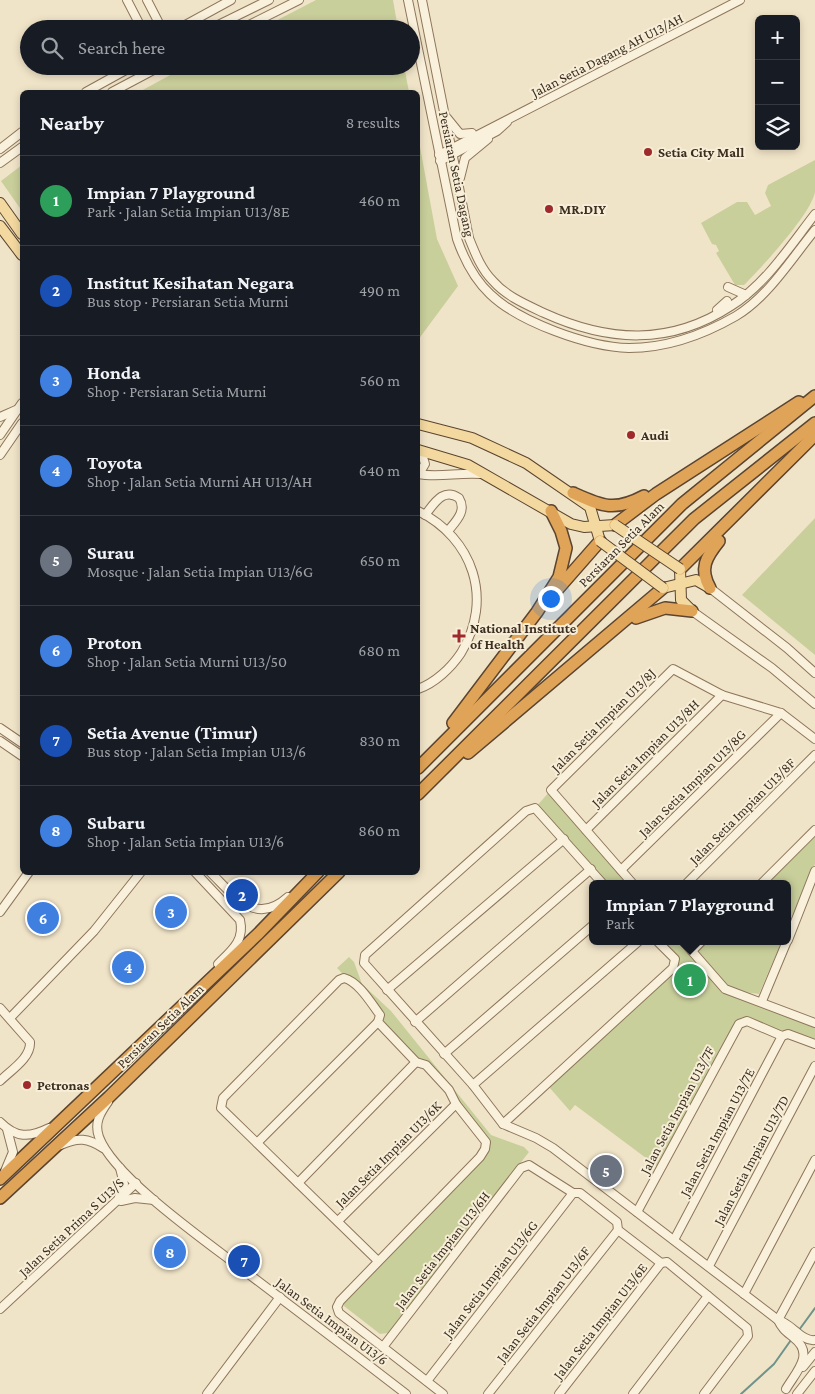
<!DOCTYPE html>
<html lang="en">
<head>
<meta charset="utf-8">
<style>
  :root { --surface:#171b24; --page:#242831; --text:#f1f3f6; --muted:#9ea1a6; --line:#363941; --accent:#1a73e8 }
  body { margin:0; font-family:"Crimson Pro",serif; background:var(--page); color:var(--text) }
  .controls { position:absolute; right:15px; top:15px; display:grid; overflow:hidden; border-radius:8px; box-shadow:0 2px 8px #0003 }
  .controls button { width:45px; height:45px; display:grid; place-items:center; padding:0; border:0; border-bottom:1px solid var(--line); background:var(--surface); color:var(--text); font:25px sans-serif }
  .you { position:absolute; left:550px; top:598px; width:18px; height:18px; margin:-12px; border:4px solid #fff; border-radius:50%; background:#1a73e8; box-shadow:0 0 0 8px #1a73e833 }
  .badge { display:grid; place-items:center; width:32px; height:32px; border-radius:50%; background:var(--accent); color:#fff; font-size:16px; font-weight:700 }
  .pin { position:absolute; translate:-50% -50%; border:2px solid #fff; box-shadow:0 1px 5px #0006 }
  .popup { position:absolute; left:589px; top:880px; width:202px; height:65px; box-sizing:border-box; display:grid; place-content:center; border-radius:8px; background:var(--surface); filter:drop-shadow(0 1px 4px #0005); font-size:16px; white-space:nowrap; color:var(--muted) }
  .popup b { font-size:19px; color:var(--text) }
  .popup::after { content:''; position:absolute; left:50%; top:100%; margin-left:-10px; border:10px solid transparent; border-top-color:var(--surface) }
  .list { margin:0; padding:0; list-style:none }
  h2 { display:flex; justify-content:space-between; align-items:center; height:65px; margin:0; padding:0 20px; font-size:21px }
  h2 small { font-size:16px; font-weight:400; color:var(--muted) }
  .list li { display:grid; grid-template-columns:32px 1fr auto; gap:15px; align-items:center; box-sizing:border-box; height:90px; padding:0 20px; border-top:1px solid var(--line) }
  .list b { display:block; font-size:19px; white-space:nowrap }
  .list p { margin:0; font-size:16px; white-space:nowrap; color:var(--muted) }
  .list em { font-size:16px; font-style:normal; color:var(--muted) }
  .icon { flex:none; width:28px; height:28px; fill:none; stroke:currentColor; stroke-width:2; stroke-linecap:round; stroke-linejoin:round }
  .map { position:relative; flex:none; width:815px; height:1394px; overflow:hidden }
  .search { position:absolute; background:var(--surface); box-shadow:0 2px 8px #0003; left:20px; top:20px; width:400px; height:55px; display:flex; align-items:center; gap:12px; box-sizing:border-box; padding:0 18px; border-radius:28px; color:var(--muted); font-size:19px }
  .panel { position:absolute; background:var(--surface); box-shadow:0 2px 8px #0003; left:20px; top:90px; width:400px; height:785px; border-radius:8px }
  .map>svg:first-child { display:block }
  .green { fill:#c9cf9b }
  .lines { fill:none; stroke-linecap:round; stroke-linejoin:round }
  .stream { stroke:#6f938a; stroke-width:2 }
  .minor-casing { stroke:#8d765c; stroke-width:10 }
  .major-casing { stroke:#5b4430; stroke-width:12 }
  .highway-casing { stroke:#5b4430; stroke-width:14 }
  .minor { stroke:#faf1dc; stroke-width:8 }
  .major { stroke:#f3d9a0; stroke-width:10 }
  .highway { stroke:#e0a458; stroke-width:11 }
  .major-bridge-casing { stroke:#5b4430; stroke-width:12; stroke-linecap:butt }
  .major-bridge { stroke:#f3d9a0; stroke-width:10 }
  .poi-dot { fill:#9e2a2b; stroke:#f7eed8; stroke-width:2 }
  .labels { text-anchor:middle; stroke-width:4; stroke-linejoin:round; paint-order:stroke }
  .street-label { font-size:14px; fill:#3d2e20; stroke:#f7eed8 }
  .poi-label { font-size:14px; font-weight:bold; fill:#3d2e20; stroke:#f7eed8; text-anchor:start }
</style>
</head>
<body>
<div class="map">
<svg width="815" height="1394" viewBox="0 0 815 1394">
  <rect width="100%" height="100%" fill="#f0e4c8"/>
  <!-- green -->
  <g class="green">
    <path d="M316 0H393L398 29H260Z"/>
    <path d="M187 66H404L409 92H139Z"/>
    <path d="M418 136 437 239 458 286 418 340Z"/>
    <path d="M815 160C815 170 815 182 815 192 811 214 762 267 744 285H735L716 253 719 251 716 245 712 244 701 223 737 202H747L755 215 771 206 765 193 768 185Z"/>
    <path d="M22 165V211L1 181Z"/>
    <path d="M815 518V655L742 595Z"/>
    <path d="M551 790 633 884H603L535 808Z"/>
    <path d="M815 830V864L788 927V884H760Z"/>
    <path d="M657 941H683L692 951 701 941H782L759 994 728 990 815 1027V1043L743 1017 739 1019 658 1167 575 1105 570 1111 549 1087 659 983 675 959Z"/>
    <path d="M349 957 354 962 362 984 391 1011 491 1135 524 1147 529 1152 388 1333 380 1334 344 1306V1299L486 1146 421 1061 411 1054 385 1026C381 1008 350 982 337 968Z"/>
  </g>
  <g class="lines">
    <!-- stream -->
    <g class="stream">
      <path d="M799 1330 815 1308"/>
      <path d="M741 1394 774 1364 791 1340"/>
    </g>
    <!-- minor casing -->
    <g class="minor-casing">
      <g id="minor">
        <path d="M127 0 142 29"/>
        <path d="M147 0 162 29"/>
        <path d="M408 0 457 239C464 259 474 279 490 294 519 322 588 347 629 348 667 348 703 335 736 316 768 297 792 258 815 230"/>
        <path d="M422 0 469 238C475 253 481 269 493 281 506 296 525 304 544 313 608 342 670 346 731 306 766 284 790 246 815 214"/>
        <path d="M178 29 231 0"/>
        <path d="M210 29 269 0"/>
        <path d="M241 29 299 0"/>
        <path d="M86 92 133 66"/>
        <path d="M112 92 161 66"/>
        <path d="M447 118 460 134 472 133"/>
        <path d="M0 149 22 132"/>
        <path d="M439 155 740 0"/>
        <path d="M440 161 497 131 507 122"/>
        <path d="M0 163 22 147"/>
        <path d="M460 178 465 158 488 139"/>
        <path d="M728 287 746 295"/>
        <path d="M717 310 727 301"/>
        <path d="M0 417 16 410"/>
        <path d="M0 435 22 403"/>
        <path d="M418 453 423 457 425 464 422 469 418 471"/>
        <path d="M0 455 22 423"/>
        <path d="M418 474C439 478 459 472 481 474"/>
        <path d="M418 511C473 538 494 599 461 653 451 668 435 683 418 689"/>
        <path d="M425 515C434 504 443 487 459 498 467 511 456 521 448 531"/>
        <path d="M710 588 787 648 815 673"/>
        <path d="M692 611 772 668 815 704"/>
        <path d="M0 728 22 743"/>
        <path d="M0 741 22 756"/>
        <path d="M586 830 722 695"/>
        <path d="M621 870 781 713"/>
        <path d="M195 872 240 920C245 941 231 951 218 964"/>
        <path d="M210 872C234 895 255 927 288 897"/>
        <path d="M603 884 535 808 526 811 365 955 364 963 473 1085 503 1124 536 1138 553 1148 778 1320C791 1323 802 1342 815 1340"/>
        <path d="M633 884 551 790 673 669 722 695 781 713 815 739"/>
        <path d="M686 884 815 755"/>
        <path d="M761 884 815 830"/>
        <path d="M0 912 29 872"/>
        <path d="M788 940 815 871"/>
        <path d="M683 941 725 989 815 1023"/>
        <path d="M692 951 702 941"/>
        <path d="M387 990 564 839"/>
        <path d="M762 1001 787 941"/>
        <path d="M0 1008 30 1042C31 1058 11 1070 0 1081"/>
        <path d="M10 1018 94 931 141 872"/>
        <path d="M415 1022 591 869"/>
        <path d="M444 1054 592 926"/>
        <path d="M473 1085 639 941"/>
        <path d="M108 1102C100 1113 94 1123 99 1137 114 1178 210 1244 246 1272 300 1313 353 1353 406 1394"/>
        <path d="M0 1122C16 1138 29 1138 49 1128"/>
        <path d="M503 1124 673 968 675 959 657 941"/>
        <path d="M257 1143 378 1022"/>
        <path d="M61 1145C78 1137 88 1138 103 1148"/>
        <path d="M5 1171 13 1152 7 1129"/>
        <path d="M298 1183 416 1062"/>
        <path d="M119 1197 124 1184 120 1168"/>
        <path d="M121 1201 135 1198 154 1200"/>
        <path d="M637 1212 739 1024 747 1021 782 1036 788 1034 815 1044"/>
        <path d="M338 1221 456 1104"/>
        <path d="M674 1240 782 1036"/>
        <path d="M378 1261 221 1108 223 1098 339 980 344 978C359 982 371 1003 380 1015L378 1022 416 1062 426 1065 449 1090 456 1104 486 1142 485 1149 480 1157 340 1301 337 1307 339 1313 443 1394"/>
        <path d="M709 1266 815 1066"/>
        <path d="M744 1294 815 1160"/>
        <path d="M0 1309 136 1183"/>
        <path d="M778 1320C782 1329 787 1332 794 1338 815 1354 796 1372 786 1389"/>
        <path d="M778 1320 815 1252"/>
        <path d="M383 1347 521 1168 529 1165 573 1193H580L617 1222 618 1230 661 1263 667 1262 747 1328 748 1336 704 1394"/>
        <path d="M803 1367 815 1352"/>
        <path d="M427 1381 573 1193"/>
        <path d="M207 1394 280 1297"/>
        <path d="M488 1394 618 1230"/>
        <path d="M559 1394 661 1263"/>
        <path d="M633 1394 708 1296"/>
        <path d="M797 1394 815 1371"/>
      </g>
    </g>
    <!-- major casing -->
    <g class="major-casing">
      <g id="major">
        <path d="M0 203 22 234"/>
        <path d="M0 226 22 255"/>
        <path d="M418 424 472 438 526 463 590 507 600 541"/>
        <path d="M418 450 468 465 571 524 584 527 615 525"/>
        <path d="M680 569 681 600 692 611"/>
        <path d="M663 588 696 580 710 588"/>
      </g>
    </g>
    <!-- highway casing -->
    <g class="highway-casing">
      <g id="highway">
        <path d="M573 493C602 506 614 512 644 496"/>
        <path d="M615 525 656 494 799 402"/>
        <path d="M680 569 815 435"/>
        <path d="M710 588C699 569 706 557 719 541"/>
        <path d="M557 590 600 541"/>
        <path d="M636 618 665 608 692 611"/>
        <path d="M453 723 537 612 559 577 566 548 561 531 551 511"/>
        <path d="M468 753 663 588"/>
        <path d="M418 768 682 504 815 396"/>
        <path d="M418 794 694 519 815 423"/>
        <path d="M0 1179 259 933 318 872"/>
        <path d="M0 1198 109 1097 339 872"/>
      </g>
    </g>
    <!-- minor -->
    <use href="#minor" class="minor"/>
    <!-- major -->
    <use href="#major" class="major"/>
    <!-- highway -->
    <use href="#highway" class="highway"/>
    <!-- major-bridge casing -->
    <g class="major-bridge-casing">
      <g id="major-bridge">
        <path d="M615 525 680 569"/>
        <path d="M600 541 663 588"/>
      </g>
    </g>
    <!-- major-bridge -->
    <use href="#major-bridge" class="major-bridge"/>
  </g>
  <!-- markers -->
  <g class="poi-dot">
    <circle cx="648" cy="152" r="5"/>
    <circle cx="549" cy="209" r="5"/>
    <circle cx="631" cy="435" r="5"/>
    <path d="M456.5 628.5h5v5h5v5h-5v5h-5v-5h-5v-5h5z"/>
    <circle cx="27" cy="1085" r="5"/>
  </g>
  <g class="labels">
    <!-- street labels -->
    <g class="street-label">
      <text transform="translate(607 55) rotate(-27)" y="5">Jalan Setia Dagang AH U13/AH</text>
      <text transform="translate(457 174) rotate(78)" y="5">Persiaran Setia Dagang</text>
      <text transform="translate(621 544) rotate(-45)" y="5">Persiaran Setia Alam</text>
      <text transform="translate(603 720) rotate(-45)" y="5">Jalan Setia Impian U13/8J</text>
      <text transform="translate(645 753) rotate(-45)" y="5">Jalan Setia Impian U13/8H</text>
      <text transform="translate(692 783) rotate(-45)" y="5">Jalan Setia Impian U13/8G</text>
      <text transform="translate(742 811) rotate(-45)" y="5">Jalan Setia Impian U13/8F</text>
      <text transform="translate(160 1026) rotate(-44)" y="5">Persiaran Setia Alam</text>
      <text transform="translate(677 1110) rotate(-62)" y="5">Jalan Setia Impian U13/7F</text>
      <text transform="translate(717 1132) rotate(-62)" y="5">Jalan Setia Impian U13/7E</text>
      <text transform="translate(388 1154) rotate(-45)" y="5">Jalan Setia Impian U13/6K</text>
      <text transform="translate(751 1160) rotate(-62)" y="5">Jalan Setia Impian U13/7D</text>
      <text transform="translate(71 1227) rotate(-43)" y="5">Jalan Setia Prima S U13/S</text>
      <text transform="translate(442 1250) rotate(-52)" y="5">Jalan Setia Impian U13/6H</text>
      <text transform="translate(490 1279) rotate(-52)" y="5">Jalan Setia Impian U13/6G</text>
      <text transform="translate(543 1304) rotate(-52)" y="5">Jalan Setia Impian U13/6F</text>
      <text transform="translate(332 1321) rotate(37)" y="5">Jalan Setia Impian U13/6</text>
      <text transform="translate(600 1321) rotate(-52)" y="5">Jalan Setia Impian U13/6E</text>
    </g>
    <!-- poi labels -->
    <g class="poi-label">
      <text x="658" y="157">Setia City Mall</text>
      <text x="559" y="214">MR.DIY</text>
      <text x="641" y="440">Audi</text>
      <text x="470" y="633">National Institute<tspan x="470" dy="16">of Health</tspan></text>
      <text x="37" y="1090">Petronas</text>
    </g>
  </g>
</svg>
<div class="controls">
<button>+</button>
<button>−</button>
<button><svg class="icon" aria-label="layers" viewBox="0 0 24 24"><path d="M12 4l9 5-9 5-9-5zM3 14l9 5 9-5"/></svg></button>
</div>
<div class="you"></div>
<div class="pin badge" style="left:690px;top:980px;background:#2e9e5b">1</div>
<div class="popup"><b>Impian 7 Playground</b>Park</div>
<div class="pin badge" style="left:242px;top:895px;background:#1a4fb4">2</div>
<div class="pin badge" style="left:171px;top:912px;background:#3f7fe0">3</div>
<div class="pin badge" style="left:128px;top:967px;background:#3f7fe0">4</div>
<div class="pin badge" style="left:606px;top:1171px;background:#6b7280">5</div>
<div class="pin badge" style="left:43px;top:918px;background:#3f7fe0">6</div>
<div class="pin badge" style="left:244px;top:1261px;background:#1a4fb4">7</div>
<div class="pin badge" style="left:170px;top:1252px;background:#3f7fe0">8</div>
<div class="search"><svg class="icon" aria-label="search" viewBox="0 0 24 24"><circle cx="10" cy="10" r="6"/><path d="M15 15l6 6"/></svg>Search here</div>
<section class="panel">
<h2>Nearby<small>8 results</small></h2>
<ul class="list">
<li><span class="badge" style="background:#2e9e5b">1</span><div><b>Impian 7 Playground</b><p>Park · Jalan Setia Impian U13/8E</p></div><em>460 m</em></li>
<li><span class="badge" style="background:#1a4fb4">2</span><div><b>Institut Kesihatan Negara</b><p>Bus stop · Persiaran Setia Murni</p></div><em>490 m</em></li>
<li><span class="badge" style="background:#3f7fe0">3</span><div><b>Honda</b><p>Shop · Persiaran Setia Murni</p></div><em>560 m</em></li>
<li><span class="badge" style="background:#3f7fe0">4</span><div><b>Toyota</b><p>Shop · Jalan Setia Murni AH U13/AH</p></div><em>640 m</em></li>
<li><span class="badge" style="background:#6b7280">5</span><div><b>Surau</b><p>Mosque · Jalan Setia Impian U13/6G</p></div><em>650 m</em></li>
<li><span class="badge" style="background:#3f7fe0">6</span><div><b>Proton</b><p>Shop · Jalan Setia Murni U13/50</p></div><em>680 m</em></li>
<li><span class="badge" style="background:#1a4fb4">7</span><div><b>Setia Avenue (Timur)</b><p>Bus stop · Jalan Setia Impian U13/6</p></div><em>830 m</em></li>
<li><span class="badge" style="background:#3f7fe0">8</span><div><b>Subaru</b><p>Shop · Jalan Setia Impian U13/6</p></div><em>860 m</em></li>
</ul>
</section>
</div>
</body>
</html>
